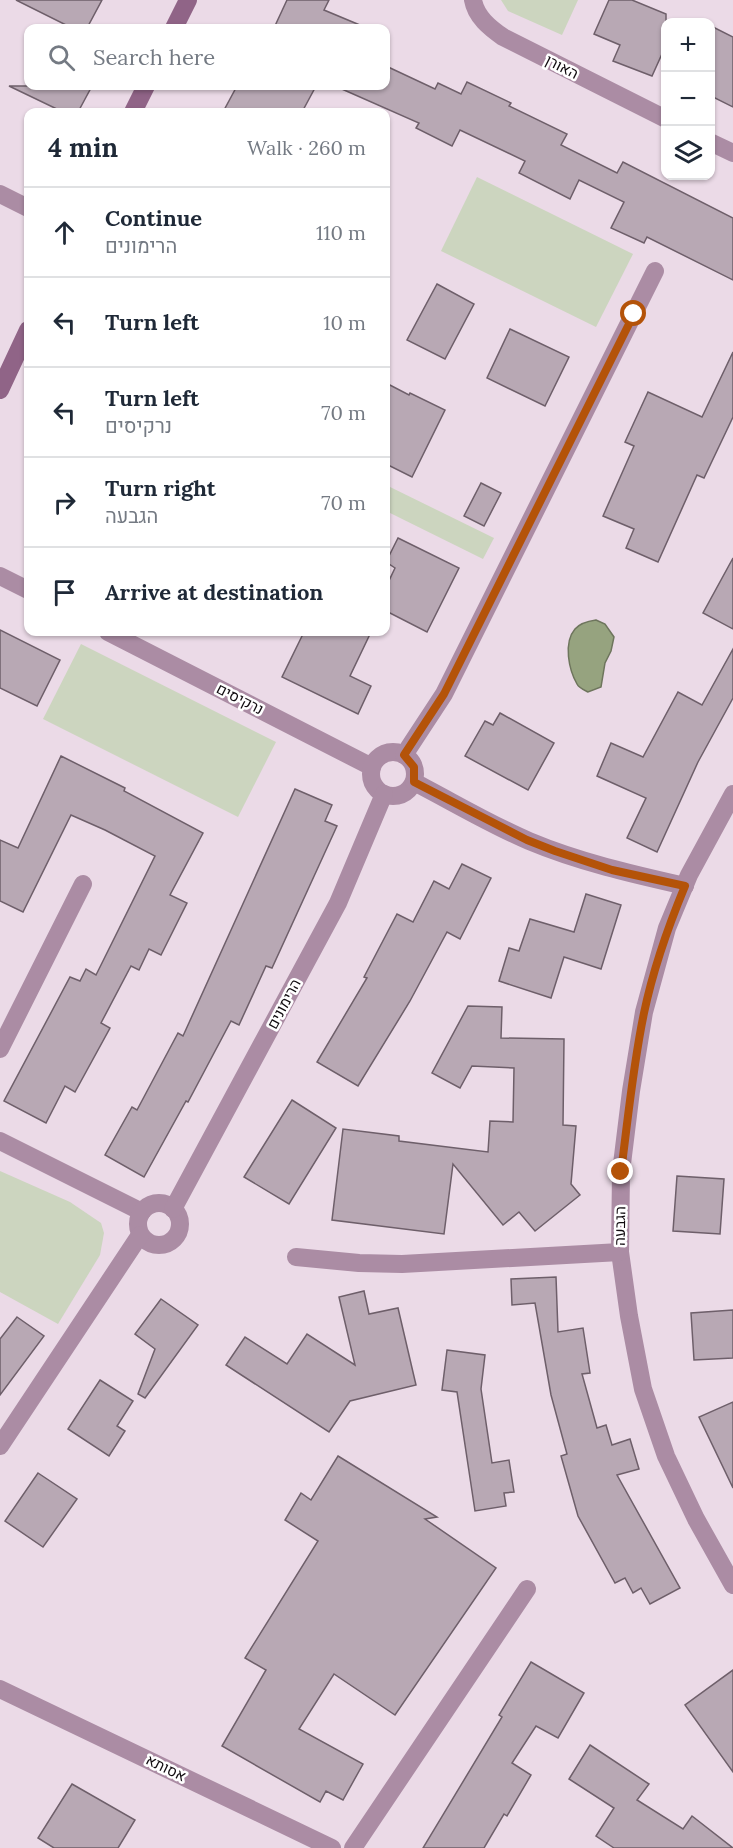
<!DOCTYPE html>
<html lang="en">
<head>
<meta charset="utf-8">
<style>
  :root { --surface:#fff; --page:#f6f6f7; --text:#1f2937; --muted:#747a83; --line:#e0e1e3 }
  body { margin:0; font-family:Lora,Heebo,serif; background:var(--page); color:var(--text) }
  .controls { position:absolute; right:18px; top:18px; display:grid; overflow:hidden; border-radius:12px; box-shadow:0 2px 4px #0004 }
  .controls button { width:54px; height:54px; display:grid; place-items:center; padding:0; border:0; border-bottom:2px solid var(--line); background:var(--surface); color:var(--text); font:30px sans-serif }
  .stop { position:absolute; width:18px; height:18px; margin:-14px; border:4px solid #b45309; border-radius:50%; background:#fff }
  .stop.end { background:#b45309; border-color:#fff; box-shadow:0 2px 6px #0008 }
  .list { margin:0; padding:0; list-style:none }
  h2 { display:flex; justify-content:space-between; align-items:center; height:78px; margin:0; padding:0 24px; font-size:26px }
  h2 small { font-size:20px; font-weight:400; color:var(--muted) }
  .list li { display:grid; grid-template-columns:39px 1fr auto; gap:18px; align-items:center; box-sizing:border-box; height:90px; padding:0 24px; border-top:2px solid var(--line) }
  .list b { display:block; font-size:22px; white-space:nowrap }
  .list p { margin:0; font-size:20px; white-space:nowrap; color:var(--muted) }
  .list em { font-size:20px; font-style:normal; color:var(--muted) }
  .icon { flex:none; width:33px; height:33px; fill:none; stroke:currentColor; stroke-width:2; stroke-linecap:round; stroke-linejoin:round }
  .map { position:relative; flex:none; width:733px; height:1848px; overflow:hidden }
  .search { position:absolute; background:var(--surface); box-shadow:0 2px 4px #0004; left:24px; top:24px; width:366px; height:66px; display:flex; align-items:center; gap:15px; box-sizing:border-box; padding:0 21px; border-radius:12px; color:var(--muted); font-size:22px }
  .panel { position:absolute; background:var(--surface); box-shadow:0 2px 4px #0004; left:24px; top:108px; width:366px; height:528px; border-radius:12px }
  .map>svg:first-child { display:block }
  .green { fill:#ccd5bf }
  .water { fill:#96a37f; stroke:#6e755d; stroke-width:1.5 }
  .building { fill:#b8a8b4; stroke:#6e5f6a; stroke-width:1.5 }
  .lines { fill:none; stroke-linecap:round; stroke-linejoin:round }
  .street { stroke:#ab8ca4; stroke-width:18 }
  .secondary { stroke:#906487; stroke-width:18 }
  .route { stroke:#b45309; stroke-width:8 }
  .labels { text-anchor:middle; stroke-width:5; stroke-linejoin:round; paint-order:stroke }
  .street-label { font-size:15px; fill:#0f0a0e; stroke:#fff }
</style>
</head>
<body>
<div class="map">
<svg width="733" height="1848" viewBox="0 0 733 1848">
  <rect width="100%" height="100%" fill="#ebdae7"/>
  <!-- green -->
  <g class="green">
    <path d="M501 0H578L562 35 508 11Z"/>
    <path d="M477 177 633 254 596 327 441 251Z"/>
    <path d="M386 485 494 538 483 559 386 511Z"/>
    <path d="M81 644 276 742 238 817 43 719Z"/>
    <path d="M0 1171 70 1202 101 1223 104 1233 100 1255 58 1324 0 1292Z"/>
  </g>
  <!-- water -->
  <path class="water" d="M596 620 605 624 614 637 611 651 605 663 601 687 588 692C584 690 579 688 577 684 569 670 563 643 575 629 580 623 589 621 596 620Z"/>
  <!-- building -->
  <g class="building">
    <path d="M16 0H102L87 28H72Z"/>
    <path d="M287 0H329L324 10 367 28H274Z"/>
    <path d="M609 0H632L666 14V45L652 76 613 61 620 45 594 34Z"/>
    <path d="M711 26 733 37V107L711 96Z"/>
    <path d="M386 66 435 89 438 83 461 94 467 82 511 103 509 106 567 134 561 145 617 173 623 162 733 218V280L647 237 644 243 611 228 624 202 579 180 570 199 519 173 525 161 460 130 452 146 416 128 419 123 335 86H386Z"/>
    <path d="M9 86H92L78 112H63Z"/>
    <path d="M237 86H316L302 112H223Z"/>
    <path d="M437 284 474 304 445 359 407 340Z"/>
    <path d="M510 329 569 357 545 406 487 378Z"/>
    <path d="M733 352V417L704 478 697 475 658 562 626 548 634 529 603 516 634 446 625 442 648 392 702 417Z"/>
    <path d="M386 383 409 395 410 393 445 410 412 477 386 464Z"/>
    <path d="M481 483 501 493 484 526 464 516Z"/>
    <path d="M398 538 459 568 427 632 386 611V587L395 568 386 562Z"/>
    <path d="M733 558V629L703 613Z"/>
    <path d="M0 630 60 660 37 706 0 688Z"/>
    <path d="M304 632H371L350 676 371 686 358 714 282 677Z"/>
    <path d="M733 649V698L698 762 657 852 627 838 646 798 597 776 611 743 643 757 678 692 702 705Z"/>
    <path d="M500 713 554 743 528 790 465 756 485 721 493 725Z"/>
    <path d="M61 756 125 788 124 791 203 833 170 895 187 903 161 955 149 949 139 970 131 966 101 1023 110 1028 75 1092 65 1086 46 1123 4 1101 70 977 80 981 86 969 96 975 155 856 105 830 71 815 23 912 0 901V840L18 848Z"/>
    <path d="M295 789 332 805 325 821 337 826 272 968 266 966 239 1025 231 1021 188 1102 186 1101 144 1177 105 1155 132 1107 137 1110 178 1033 183 1036Z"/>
    <path d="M462 864 491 878 460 939 447 932 410 1001 358 1086 317 1062 367 978 364 977 397 914 413 922 434 881 449 889Z"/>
    <path d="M586 894 621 905 601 969 564 957 551 998 499 981 509 948 519 951 530 919 574 932Z"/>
    <path d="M468 1006 502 1007 501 1038 564 1039 563 1125 576 1126 571 1184 580 1195 535 1231 519 1212 503 1225 453 1164 444 1234 332 1220 343 1129 399 1136V1141L488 1152 490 1121 513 1122 514 1068 472 1066 460 1088 432 1073Z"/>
    <path d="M292 1100 336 1128 289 1204 244 1177Z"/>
    <path d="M677 1176 724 1179 720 1234 673 1231Z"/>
    <path d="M556 1277 558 1332 583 1328 590 1373 582 1374 597 1428 606 1425 612 1445 630 1439 639 1469 617 1475 680 1588 650 1604 641 1588 633 1593 625 1578 615 1583 578 1516 561 1456 567 1454 551 1395 535 1303 512 1305 511 1279Z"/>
    <path d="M364 1291 369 1314 398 1308 416 1385 350 1401 329 1432 226 1365 245 1337 287 1364 307 1334 355 1365 339 1297Z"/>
    <path d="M161 1299 198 1325 145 1398 138 1394 155 1349 135 1334Z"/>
    <path d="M733 1310V1358L694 1360 691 1313Z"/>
    <path d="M17 1317 44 1336 0 1395V1339Z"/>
    <path d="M447 1350 485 1355 481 1389 492 1463 509 1460 514 1492 504 1493 506 1506 475 1511 457 1392 442 1390Z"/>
    <path d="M100 1380 133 1401 117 1426 125 1431 109 1456 68 1429Z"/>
    <path d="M733 1402V1488L699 1417Z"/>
    <path d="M338 1456 437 1517 425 1519 496 1568 395 1715 334 1674 299 1729 363 1764 343 1800 326 1791 320 1802 222 1746 266 1670 245 1658 318 1541 285 1520 301 1493 311 1500Z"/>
    <path d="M38 1473 77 1499 43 1547 5 1521Z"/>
    <path d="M531 1662 584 1693 558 1738 536 1726 512 1763 531 1775 507 1816 504 1814 484 1848H423L502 1717 499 1715Z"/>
    <path d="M733 1670V1772L685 1705Z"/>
    <path d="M590 1745 649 1784 637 1800 683 1829 692 1816 733 1848H614L596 1836 614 1808 569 1779Z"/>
    <path d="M72 1784 135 1820 118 1848H54L38 1838Z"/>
  </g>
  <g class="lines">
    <!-- street -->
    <g class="street">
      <path d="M473 0C476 17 490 28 503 37L666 119"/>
      <path d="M710 142 733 153"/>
      <path d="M0 194 28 208"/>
      <path d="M0 576 28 590"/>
      <path d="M108 632 372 767"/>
      <circle cx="393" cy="774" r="22"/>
      <path d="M404 755 444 694 655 271"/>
      <path d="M414 782C451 801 491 825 529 841 579 862 632 874 685 886"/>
      <path d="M733 794 689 875 667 928 644 1012 631 1091 621 1172 620 1252 629 1316 643 1389 666 1456 696 1519 733 1585"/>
      <path d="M0 1049 83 884"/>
      <path d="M0 1141 142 1212"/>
      <circle cx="159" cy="1224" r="21"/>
      <path d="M173 1209 338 903 384 794"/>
      <path d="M296 1257 359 1263 402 1264 620 1252"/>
      <path d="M0 1446 140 1235"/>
      <path d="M0 1689 332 1848"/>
      <path d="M353 1848 527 1589"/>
    </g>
    <!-- secondary -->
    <g class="secondary">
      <path d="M174 28 188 0"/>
      <path d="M133 112 146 86"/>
      <path d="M0 390 28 330"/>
    </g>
  </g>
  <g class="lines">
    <!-- route -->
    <path class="route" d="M621 1172C628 1119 633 1065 644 1013 653 970 668 927 685 886L612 870 555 851 527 840 414 782V767L404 755 444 694 634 314"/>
  </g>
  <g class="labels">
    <!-- street labels -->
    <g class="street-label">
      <text transform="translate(562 67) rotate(27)" y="5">האורן</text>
      <text transform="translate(240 699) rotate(27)" y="5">נרקיסים</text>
      <text transform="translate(284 1004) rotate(-62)" y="5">הרימונים</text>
      <text transform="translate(620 1226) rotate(-89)" y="5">הגבעה</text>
      <text transform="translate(166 1768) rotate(26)" y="5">אסותא</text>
    </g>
  </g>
</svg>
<div class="controls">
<button>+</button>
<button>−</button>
<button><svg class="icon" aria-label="layers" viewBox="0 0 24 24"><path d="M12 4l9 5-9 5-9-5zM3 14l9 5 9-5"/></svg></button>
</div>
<div class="stop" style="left:634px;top:314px"></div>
<div class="stop end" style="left:621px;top:1172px"></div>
<div class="search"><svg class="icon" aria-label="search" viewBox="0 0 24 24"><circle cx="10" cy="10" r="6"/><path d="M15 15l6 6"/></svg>Search here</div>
<section class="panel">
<h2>4 min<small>Walk · 260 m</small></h2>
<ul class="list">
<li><svg class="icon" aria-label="ahead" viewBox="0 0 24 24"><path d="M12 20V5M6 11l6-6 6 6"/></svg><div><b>Continue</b><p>הרימונים</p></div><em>110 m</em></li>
<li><svg class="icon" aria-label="left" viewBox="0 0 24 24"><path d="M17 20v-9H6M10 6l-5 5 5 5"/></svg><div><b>Turn left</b></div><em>10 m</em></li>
<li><svg class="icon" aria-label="left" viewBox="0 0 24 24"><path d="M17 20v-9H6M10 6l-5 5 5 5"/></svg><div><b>Turn left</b><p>נרקיסים</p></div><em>70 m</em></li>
<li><svg class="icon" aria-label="right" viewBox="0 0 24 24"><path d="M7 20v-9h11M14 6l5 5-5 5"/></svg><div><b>Turn right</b><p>הגבעה</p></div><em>70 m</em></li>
<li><svg class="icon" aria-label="arrive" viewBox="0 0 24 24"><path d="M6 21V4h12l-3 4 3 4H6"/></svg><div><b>Arrive at destination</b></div></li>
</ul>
</section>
</div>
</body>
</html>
